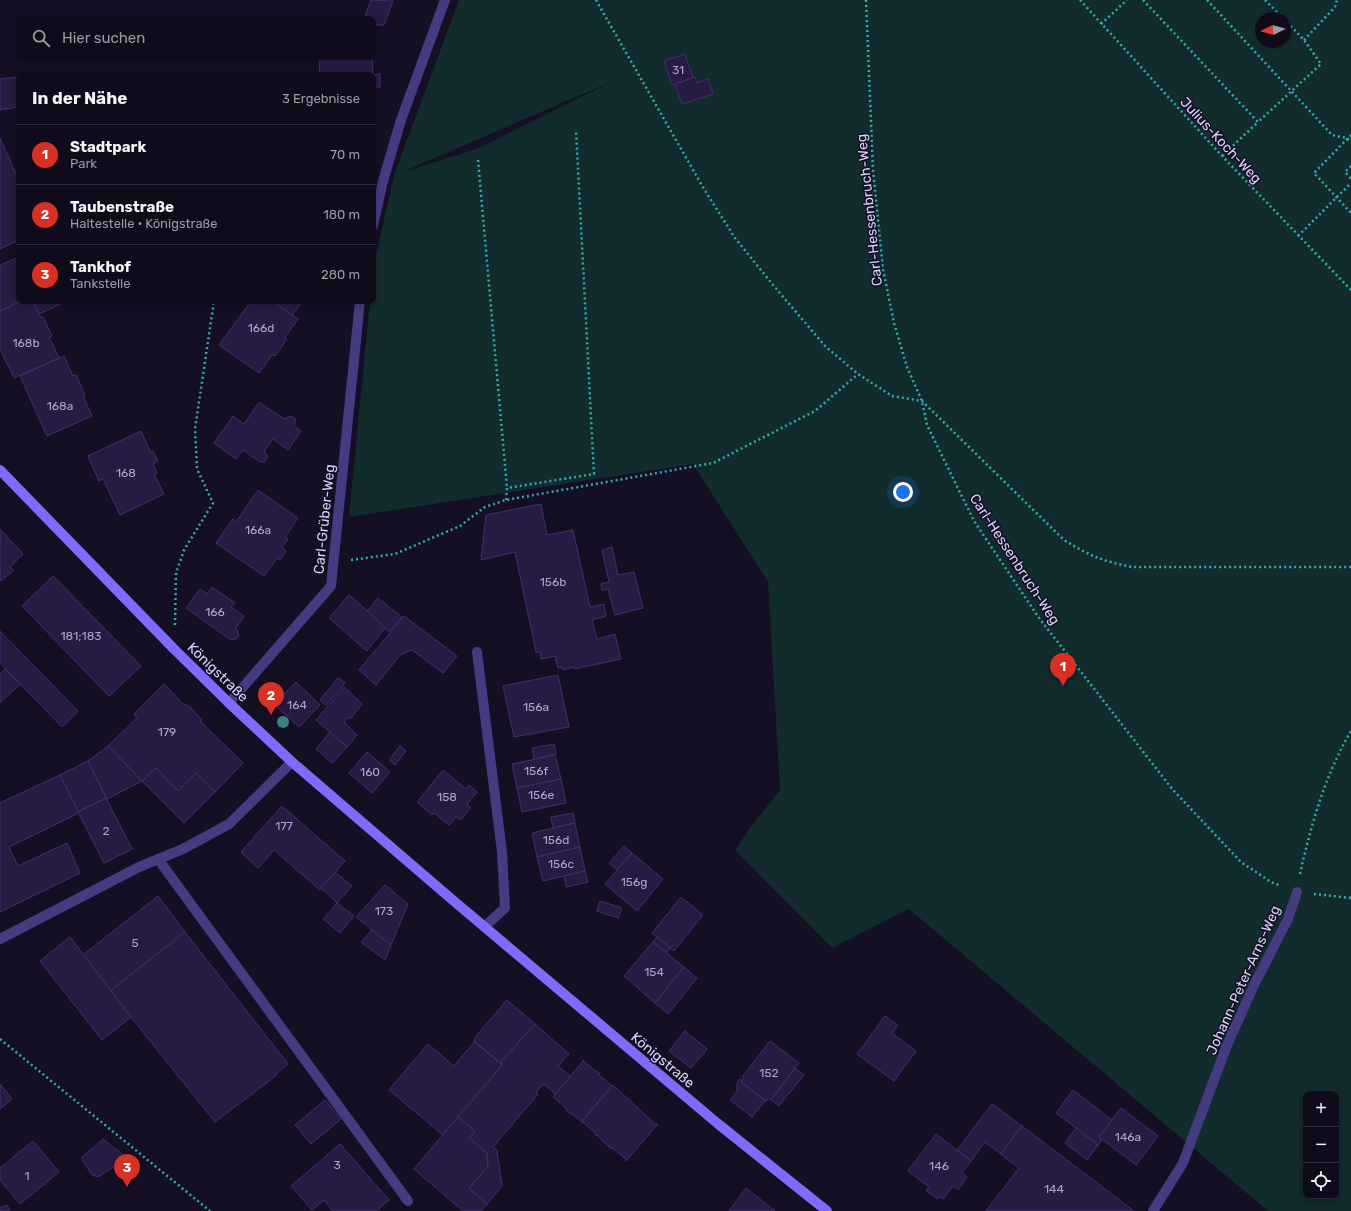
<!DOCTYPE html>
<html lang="de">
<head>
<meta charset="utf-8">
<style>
  :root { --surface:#0f0b1a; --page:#181423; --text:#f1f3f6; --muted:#9b9ba2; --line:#2f2b39; --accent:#d93025 }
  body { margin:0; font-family:Rubik,sans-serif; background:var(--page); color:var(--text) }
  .controls { position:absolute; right:12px; bottom:12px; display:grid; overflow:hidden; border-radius:8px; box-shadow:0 2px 6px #0003 }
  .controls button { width:36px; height:36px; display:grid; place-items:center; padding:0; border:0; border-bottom:1px solid var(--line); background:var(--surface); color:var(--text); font:20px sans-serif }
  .compass { position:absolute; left:1255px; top:12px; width:36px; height:36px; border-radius:50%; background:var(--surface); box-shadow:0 2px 6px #0003; rotate:265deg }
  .you { position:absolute; left:903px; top:492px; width:14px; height:14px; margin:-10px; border:3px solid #fff; border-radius:50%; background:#1a73e8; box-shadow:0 0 0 6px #1a73e833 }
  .badge { display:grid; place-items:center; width:26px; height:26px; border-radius:50%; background:var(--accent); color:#fff; font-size:13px; font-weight:700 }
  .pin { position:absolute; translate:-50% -33px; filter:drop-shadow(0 1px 2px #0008) }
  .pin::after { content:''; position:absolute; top:21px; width:14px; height:12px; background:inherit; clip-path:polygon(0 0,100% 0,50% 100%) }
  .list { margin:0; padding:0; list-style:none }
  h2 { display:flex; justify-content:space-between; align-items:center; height:52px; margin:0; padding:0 16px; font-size:17px }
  h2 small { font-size:13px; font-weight:400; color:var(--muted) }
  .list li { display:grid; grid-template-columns:26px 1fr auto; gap:12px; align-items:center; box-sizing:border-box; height:60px; padding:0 16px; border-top:1px solid var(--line) }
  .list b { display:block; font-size:15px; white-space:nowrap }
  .list p { margin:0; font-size:13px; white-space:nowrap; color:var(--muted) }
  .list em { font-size:13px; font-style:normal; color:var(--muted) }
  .icon { flex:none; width:22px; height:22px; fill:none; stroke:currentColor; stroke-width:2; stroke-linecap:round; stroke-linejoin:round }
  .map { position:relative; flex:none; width:1351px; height:1211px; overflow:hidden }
  .search { position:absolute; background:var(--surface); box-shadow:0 2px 6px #0003; left:16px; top:16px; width:360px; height:44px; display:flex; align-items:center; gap:10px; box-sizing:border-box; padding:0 14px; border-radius:8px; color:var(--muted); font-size:15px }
  .panel { position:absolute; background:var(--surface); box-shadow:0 2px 6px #0003; left:16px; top:72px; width:360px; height:232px; border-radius:8px }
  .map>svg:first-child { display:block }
  .green { fill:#122b2d; fill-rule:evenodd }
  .building { fill:#281b43; stroke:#422e6f }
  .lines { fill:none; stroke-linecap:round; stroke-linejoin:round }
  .path { stroke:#32abb2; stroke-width:2.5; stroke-dasharray:2 3; stroke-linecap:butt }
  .service { stroke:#453b81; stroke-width:10 }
  .minor { stroke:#453b81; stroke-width:10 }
  .secondary { stroke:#7f6bfb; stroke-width:10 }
  .tree { fill:#3d807f }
  .labels { text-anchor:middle; stroke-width:3; stroke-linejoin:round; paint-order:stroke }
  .number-label { font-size:12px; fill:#afa4cf }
  .street-label { font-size:14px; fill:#dcd2fe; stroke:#140f23 }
</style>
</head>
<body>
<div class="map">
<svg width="1351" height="1211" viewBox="0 0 1351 1211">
  <rect width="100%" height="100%" fill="#140f23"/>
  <!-- green -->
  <path class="green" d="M459 0H1351V1211H1268L909 909 832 948 735 850 753 824 780 790 768 582 693 464 349 517 370 301H373V269L394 175ZM1261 18H1285V42H1261ZM613 81 479 148 400 173ZM1306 1094H1336V1196H1306Z"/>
  <!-- building -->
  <g class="building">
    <path d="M371 0 393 1 384 25H373V19H364Z"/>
    <path d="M685 54 693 78 672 85 664 61Z"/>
    <path d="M319 57H372L373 75 380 74V87H373V75H320Z"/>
    <path d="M19 77V107L0 110V79Z"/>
    <path d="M695 77 697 83 708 79 713 94 682 104 675 84Z"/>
    <path d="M0 138 16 174 19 173V240L0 249Z"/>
    <path d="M19 257V301H21L0 311V265Z"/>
    <path d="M21 301H33L41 318 43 317 52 336 49 337 59 358 14 378 0 349V311Z"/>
    <path d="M33 301H67L39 314Z"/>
    <path d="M251 301H272L298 319 285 337 287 339 275 356 272 355 259 373 219 345Z"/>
    <path d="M272 301H303L292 315Z"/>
    <path d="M64 356 73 376 76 375 85 395 83 396 92 416 47 436 20 376Z"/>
    <path d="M259 402 284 419 291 416 296 419 294 426 301 431 288 450 273 439 264 451 268 457 264 462H260L243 450 236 459 214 443 233 416 244 424Z"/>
    <path d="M141 431 151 453 153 451 158 461 153 464 157 473 154 474 164 494 120 515 103 479 99 481 88 456Z"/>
    <path d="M258 490 298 518 285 537 288 539 282 547 286 551 280 560 277 558 264 576 216 543 233 519 236 522Z"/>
    <path d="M541 504 547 535 573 530 590 607 604 604 606 616 592 620 597 639 615 634 621 659 574 669V667L563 670 562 667 558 668 555 656 541 659 540 652H536L515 552 481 560 486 515Z"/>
    <path d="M0 529 23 554 10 567 14 570 1 581 0 580Z"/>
    <path d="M612 547 618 575 634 572 643 608 615 615 608 589 602 590 601 584 609 582 602 550Z"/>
    <path d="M53 576 141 666 109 696 22 606Z"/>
    <path d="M212 587 235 603 231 607 244 616 236 628 239 635 236 639 231 640 186 608 200 589 207 594Z"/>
    <path d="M349 595 386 627 367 651 329 618Z"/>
    <path d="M378 598 402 617 389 632 367 611Z"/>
    <path d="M404 616 457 656 443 673 412 650 401 654 376 685 359 670Z"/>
    <path d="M0 631 78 711 62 727 0 663Z"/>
    <path d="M5 669 20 684 0 703V674Z"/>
    <path d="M558 675 569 727 514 737 503 686Z"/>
    <path d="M338 678 345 683 326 705 320 700Z"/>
    <path d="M296 682 320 705 299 727 274 704Z"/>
    <path d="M164 684 182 703 190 707 202 720 200 721 243 763 215 792 196 773 178 791 156 768 142 781 108 746 137 718 134 714Z"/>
    <path d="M344 687 362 704 350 719 348 717 344 722 357 735 347 747 316 720Z"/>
    <path d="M330 732 347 747 332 763 316 749Z"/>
    <path d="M554 744 556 754 534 759 532 748Z"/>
    <path d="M108 746 142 781 107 799 88 761Z"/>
    <path d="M400 746 406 751 395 765 389 760Z"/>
    <path d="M367 752 390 772 372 793 349 773Z"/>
    <path d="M555 755 561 779 517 788 512 764Z"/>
    <path d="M88 761 106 798 78 812 60 775Z"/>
    <path d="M156 768 178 791 196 773 215 792 184 823 142 781Z"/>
    <path d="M443 770 466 789 469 785 477 792 467 804 471 808 460 820 456 817 449 825 434 813 432 815 417 802Z"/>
    <path d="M60 775 79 813 9 847 18 866 67 843 80 873 0 912V803Z"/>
    <path d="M561 779 566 803 522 812 517 788Z"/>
    <path d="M106 798 132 849 104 863 78 812Z"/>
    <path d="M282 806 345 861 320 890 274 850 258 868 241 852Z"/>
    <path d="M573 813 575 823 553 828 551 817Z"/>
    <path d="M575 823 580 847 537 857 532 833Z"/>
    <path d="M624 846 632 853 617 870 609 863Z"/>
    <path d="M580 847 585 871 543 881 537 857Z"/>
    <path d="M632 853 663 879 637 911 605 884Z"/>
    <path d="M585 871 588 882 566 887 564 876Z"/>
    <path d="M335 872 352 886 337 903 321 888Z"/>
    <path d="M385 885 408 904 391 945 356 917Z"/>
    <path d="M158 896 185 932 110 991 83 955Z"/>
    <path d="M681 897 703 915 674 951 652 933Z"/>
    <path d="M600 901 622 908 618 918 597 911Z"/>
    <path d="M337 903 354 916 340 933 323 919Z"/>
    <path d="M372 930 391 945 385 960 361 942Z"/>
    <path d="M185 932 288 1064 276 1074 277 1075 215 1122 110 991Z"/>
    <path d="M70 937 131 1017 102 1040 40 961Z"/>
    <path d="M657 937 670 948 666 953 653 942Z"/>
    <path d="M653 942 684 967 655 1003 624 976Z"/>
    <path d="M684 967 697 978 668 1014 655 1003Z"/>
    <path d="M507 1000 535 1024 501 1062 502 1064 474 1041 476 1036Z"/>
    <path d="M885 1016 898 1025 892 1033 916 1051 894 1081 857 1054Z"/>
    <path d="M535 1024 569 1054 558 1066 571 1077 555 1094 544 1084 536 1092 538 1094 493 1147 497 1150 502 1186 487 1204 469 1188 488 1166 487 1153 469 1138 475 1131 458 1117 503 1064 501 1062Z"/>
    <path d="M685 1031 707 1049 691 1068 669 1051Z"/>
    <path d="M770 1041 799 1063 771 1100 768 1098 766 1101 741 1082 744 1079 742 1077Z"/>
    <path d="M474 1042 502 1065 443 1135 389 1090 428 1044 454 1066Z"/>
    <path d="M584 1060V1062L600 1074 599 1075 612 1086 581 1121 566 1110 567 1109 553 1097Z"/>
    <path d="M795 1068 804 1075 779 1106 771 1100Z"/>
    <path d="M740 1079 742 1080 741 1082 765 1101 752 1117 730 1100 737 1091V1083Z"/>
    <path d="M0 1084 12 1099 0 1109Z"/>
    <path d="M613 1085 655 1124H658L626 1161V1159L612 1148 611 1149 597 1135 596 1136V1134L583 1122 581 1123Z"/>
    <path d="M1073 1090 1112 1120 1099 1137 1102 1139 1098 1145 1056 1113Z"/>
    <path d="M325 1100 341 1119 311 1144 295 1125Z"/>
    <path d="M992 1104 1022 1126 1001 1154 985 1142 971 1161 957 1150Z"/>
    <path d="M1121 1108 1158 1136 1136 1165 1099 1137Z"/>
    <path d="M458 1117 475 1131 469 1138 487 1153 488 1166 469 1188 487 1204 481 1211H463L414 1169Z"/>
    <path d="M1022 1126 1134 1211H986L1019 1168 1001 1154Z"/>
    <path d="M1076 1128 1098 1145 1087 1160 1065 1143Z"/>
    <path d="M936 1134 971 1161 962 1173 967 1177 958 1190 953 1186 943 1199 940 1196 938 1199 926 1191 929 1187 908 1171Z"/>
    <path d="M103 1139 127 1158 98 1177 92 1175 81 1158Z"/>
    <path d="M33 1141 59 1172 20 1204 0 1180V1168Z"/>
    <path d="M340 1144 389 1200 376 1211H333L324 1200 312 1210 291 1186Z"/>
    <path d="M746 1188 775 1211H729Z"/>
    <path d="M7 1205 10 1211H0V1208Z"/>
  </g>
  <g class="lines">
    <!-- path -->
    <g class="path">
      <path d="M596 0 704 189 735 238 773 285 825 346 858 374 892 396 922 401 1064 540C1090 556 1102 561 1132 567H1351"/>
      <path d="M866 0 873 170 883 269 894 323 907 367 922 401 927 425 974 521 1039 618 1173 790 1241 862 1271 882 1281 886"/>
      <path d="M1080 0 1222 156 1351 290"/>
      <path d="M1143 0 1258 122 1321 64 1304 40 1285 20"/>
      <path d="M1207 0 1332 135 1347 138 1351 142"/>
      <path d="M1265 0 1283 18"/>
      <path d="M1101 24 1127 0"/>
      <path d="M1304 40 1335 7 1337 0"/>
      <path d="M1351 135 1314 173 1351 213"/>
      <path d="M1222 156 1258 122"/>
      <path d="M478 160 507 488"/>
      <path d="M1351 166 1345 172 1351 179"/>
      <path d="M1298 236 1351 183"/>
      <path d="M506 500 507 488 594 474 576 130"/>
      <path d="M351 560 395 554 460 526 485 507 506 500 713 463 815 411 858 374"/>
      <path d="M175 625 176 573 184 550 213 503 197 469 195 429 214 301"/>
      <path d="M1300 874C1311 825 1325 775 1351 731"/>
      <path d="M1314 894 1351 898"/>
      <path d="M0 1039 210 1211"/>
    </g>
    <!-- service -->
    <g class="service">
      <path d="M373 226 383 181 401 120 445 0"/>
      <path d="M477 652 502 852 505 908 484 927"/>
      <path d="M229 703 331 586 360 301"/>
      <path d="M158 859 408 1201"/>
      <path d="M1153 1211 1183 1163 1227 1045 1255 983 1288 919 1297 892"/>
    </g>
    <!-- minor -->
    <path class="minor" d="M0 939 139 867 183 849 229 824 292 762"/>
    <!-- secondary -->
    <path class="secondary" d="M0 470 174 649 229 703 292 762 455 902 717 1123 827 1211"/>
  </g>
  <!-- trees -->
  <circle class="tree" cx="283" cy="722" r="6"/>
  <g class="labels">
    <!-- number labels -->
    <g class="number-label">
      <text x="678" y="74">31</text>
      <text x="261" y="332">166d</text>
      <text x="26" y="347">168b</text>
      <text x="60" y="410">168a</text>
      <text x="126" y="477">168</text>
      <text x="258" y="534">166a</text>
      <text x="553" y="586">156b</text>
      <text x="215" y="616">166</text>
      <text x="81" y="640">181;183</text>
      <text x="297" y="709">164</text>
      <text x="536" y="711">156a</text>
      <text x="167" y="736">179</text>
      <text x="536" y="775">156f</text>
      <text x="370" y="776">160</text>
      <text x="541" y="799">156e</text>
      <text x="447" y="801">158</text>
      <text x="284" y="830">177</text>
      <text x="106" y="835">2</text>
      <text x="556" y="844">156d</text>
      <text x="561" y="868">156c</text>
      <text x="634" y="886">156g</text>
      <text x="384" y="915">173</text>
      <text x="135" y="947">5</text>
      <text x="654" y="976">154</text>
      <text x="769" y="1077">152</text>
      <text x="1128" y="1141">146a</text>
      <text x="337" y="1169">3</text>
      <text x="939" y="1170">146</text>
      <text x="27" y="1180">1</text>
      <text x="1054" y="1193">144</text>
    </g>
    <!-- street labels -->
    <g class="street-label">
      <text transform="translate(1221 140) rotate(47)" y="5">Julius-Koch-Weg</text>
      <text transform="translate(869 210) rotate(-96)" y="5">Carl-Hessenbruch-Weg</text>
      <text transform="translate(324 519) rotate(-84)" y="5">Carl-Grüber-Weg</text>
      <text transform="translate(1015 559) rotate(57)" y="5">Carl-Hessenbruch-Weg</text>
      <text transform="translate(218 672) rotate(44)" y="5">Königstraße</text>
      <text transform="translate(1243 980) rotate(-66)" y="5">Johann-Peter-Arns-Weg</text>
      <text transform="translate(663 1060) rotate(40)" y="5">Königstraße</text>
    </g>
  </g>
</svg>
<div class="controls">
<button>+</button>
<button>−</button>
<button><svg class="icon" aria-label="locate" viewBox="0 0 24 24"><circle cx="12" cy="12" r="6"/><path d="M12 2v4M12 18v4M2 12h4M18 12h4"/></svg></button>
</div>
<svg class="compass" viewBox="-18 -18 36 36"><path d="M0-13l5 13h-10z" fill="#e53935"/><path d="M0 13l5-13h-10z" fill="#9b9ba2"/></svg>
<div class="you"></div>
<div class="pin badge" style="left:1063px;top:686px">1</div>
<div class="pin badge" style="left:271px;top:715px">2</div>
<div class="pin badge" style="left:127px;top:1187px">3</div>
<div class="search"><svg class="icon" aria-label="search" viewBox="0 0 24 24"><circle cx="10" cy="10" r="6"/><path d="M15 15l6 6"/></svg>Hier suchen</div>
<section class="panel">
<h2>In der Nähe<small>3 Ergebnisse</small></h2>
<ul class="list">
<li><span class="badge">1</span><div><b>Stadtpark</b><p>Park</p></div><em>70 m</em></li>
<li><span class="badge">2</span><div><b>Taubenstraße</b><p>Haltestelle · Königstraße</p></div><em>180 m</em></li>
<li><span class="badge">3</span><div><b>Tankhof</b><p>Tankstelle</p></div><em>280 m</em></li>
</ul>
</section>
</div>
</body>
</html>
